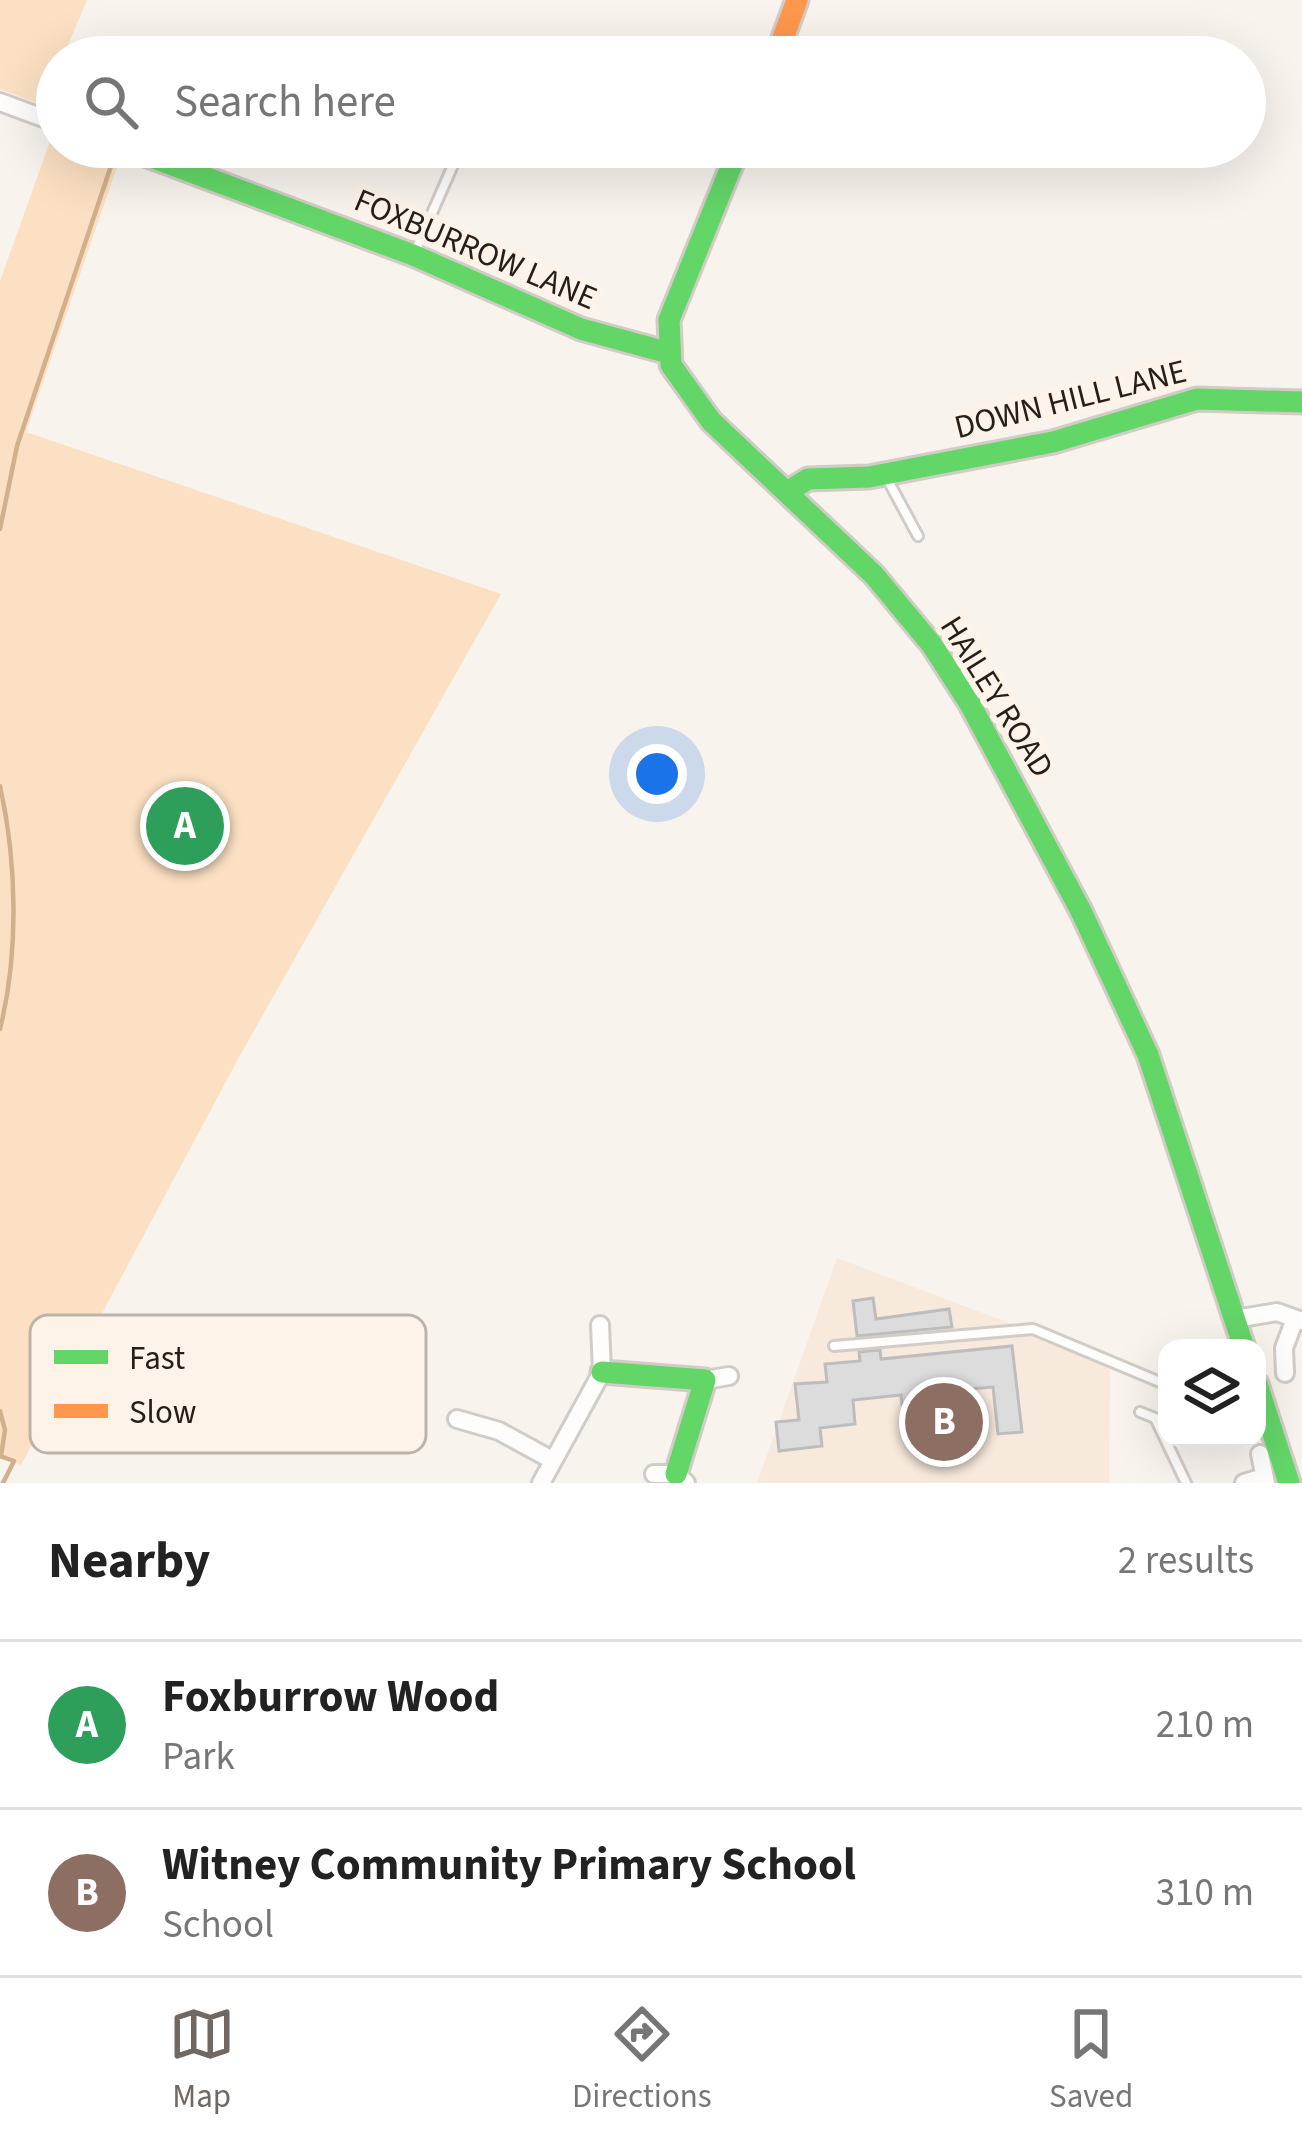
<!DOCTYPE html>
<html lang="en">
<head>
<meta charset="utf-8">
<style>
  :root { --surface:#fff; --page:#f2f2f2; --text:#222; --muted:#767676; --line:#e0e0e0; --accent:#706963 }
  body { margin:0; font-family:"Source Sans 3",sans-serif; background:var(--page); color:var(--text) }
  .controls { position:absolute; right:36px; bottom:36px; display:grid; overflow:hidden; border-radius:24px; box-shadow:0 12px 48px #0002 }
  .controls button { width:108px; height:108px; display:grid; place-items:center; padding:0; border:0; border-bottom:3px solid var(--line); background:var(--surface); color:var(--text); font:60px sans-serif }
  .you { position:absolute; left:657px; top:774px; width:42px; height:42px; margin:-30px; border:9px solid #fff; border-radius:50%; background:#1a73e8; box-shadow:0 0 0 18px #1a73e833 }
  .badge { display:grid; place-items:center; width:78px; height:78px; border-radius:50%; background:var(--accent); color:#fff; font-size:39px; font-weight:700 }
  .pin { position:absolute; translate:-50% -50%; border:6px solid #fff; box-shadow:0 3px 12px #0006 }
  .list { margin:0; padding:0; list-style:none }
  h2 { display:flex; justify-content:space-between; align-items:center; height:156px; margin:0; padding:0 48px; font-size:51px }
  h2 small { font-size:39px; font-weight:400; color:var(--muted) }
  .list li { display:grid; grid-template-columns:78px 1fr auto; gap:36px; align-items:center; box-sizing:border-box; height:168px; padding:0 48px; border-top:3px solid var(--line) }
  .list b { display:block; font-size:45px; white-space:nowrap }
  .list p { margin:0; font-size:39px; white-space:nowrap; color:var(--muted) }
  .list em { font-size:39px; font-style:normal; color:var(--muted) }
  .icon { flex:none; width:66px; height:66px; fill:none; stroke:currentColor; stroke-width:2; stroke-linecap:round; stroke-linejoin:round }
  .map { position:relative; flex:none; width:1302px; height:1483px; overflow:hidden }
  .search { position:absolute; background:var(--surface); box-shadow:0 12px 48px #0002; left:36px; right:36px; top:36px; height:132px; display:flex; align-items:center; gap:30px; box-sizing:border-box; padding:0 42px; border-radius:66px; color:var(--muted); font-size:45px }
  .sheet { height:492px; background:var(--surface) }
  nav { display:flex; justify-content:space-around; align-items:center; box-sizing:border-box; height:168px; border-top:3px solid var(--line); background:var(--surface); font-size:33px; color:var(--muted) }
  nav a { display:grid; justify-items:center; gap:6px }
  nav .on { color:var(--accent) }
  .map>svg:first-child { display:block }
  .built { fill:#f7eadd }
  .green { fill:#fbe0c3 }
  .lines { fill:none; stroke-linecap:round; stroke-linejoin:round }
  .stream { stroke:#d2b08c; stroke-width:4.5 }
  .building { fill:#dcdcdd; stroke:#bdbdbe; stroke-width:3 }
  .lane-casing { stroke:#d2ccc6; stroke-width:14 }
  .street-casing { stroke:#d2ccc6; stroke-width:22 }
  .fast-casing { stroke:#d2ccc6; stroke-width:27 }
  .slow-casing { stroke:#d2ccc6; stroke-width:27 }
  .lane { stroke:#fefdfc; stroke-width:8 }
  .street { stroke:#fefdfc; stroke-width:16 }
  .fast { stroke:#63d668; stroke-width:21 }
  .slow { stroke:#ff974d; stroke-width:21 }
  .labels { text-anchor:middle; stroke-width:12; stroke-linejoin:round; paint-order:stroke }
  .street-label { font-size:33px; fill:#261f19; stroke:#fdf3e8 }
  .key { fill:#fdf3e8; stroke:#bcb3aa; stroke-width:3 }
  .key-label { font-size:33px; fill:#261f19 }
</style>
</head>
<body>
<div class="map">
<svg width="1302" height="1483" viewBox="0 0 1302 1483">
  <rect width="100%" height="100%" fill="#f8f3ed"/>
  <!-- built -->
  <path class="built" d="M837 1258 1110 1361 1109 1483H757Z"/>
  <!-- green -->
  <g class="green">
    <path d="M0 0H87L63 57H57L43 105 0 89Z"/>
    <path d="M52 136 57 147H86L120 158 26 432 501 594 238 1059 21 1465 0 1458V281Z"/>
  </g>
  <g class="lines">
    <!-- stream -->
    <g class="stream">
      <path d="M0 529 17 446 113 160"/>
      <path d="M0 786C17 862 19 953 0 1029"/>
      <path d="M0 1411 5 1430 1 1456"/>
      <path d="M0 1456 14 1461 3 1483"/>
    </g>
  </g>
  <!-- building -->
  <g class="building">
    <path d="M873 1298 876 1319 949 1309 952 1327 857 1336 853 1301Z"/>
    <path d="M1012 1346 1022 1432 998 1434 993 1387 945 1391V1399L902 1404 901 1395 853 1400 855 1424 820 1428 822 1446 779 1451 776 1422 799 1420 795 1384 827 1382 825 1364 860 1361 859 1352 880 1350 881 1359Z"/>
  </g>
  <g class="lines">
    <!-- lane casing -->
    <g class="lane-casing">
      <g id="lane">
        <path d="M414 254 461 147"/>
        <path d="M885 475 918 536"/>
        <path d="M834 1346 1033 1329 1167 1385"/>
        <path d="M1140 1412 1155 1418 1186 1483"/>
      </g>
    </g>
    <!-- street casing -->
    <g class="street-casing">
      <g id="street">
        <path d="M0 102 57 123"/>
        <path d="M1235 1319 1277 1312 1302 1321"/>
        <path d="M1285 1373 1284 1348 1295 1319"/>
        <path d="M705 1380 729 1376"/>
        <path d="M457 1419 499 1431 552 1460"/>
        <path d="M1260 1454 1266 1483"/>
        <path d="M654 1474H676L686 1483"/>
        <path d="M541 1483 602 1372 600 1325"/>
        <path d="M1244 1483 1264 1477"/>
      </g>
    </g>
    <!-- fast casing -->
    <g class="fast-casing">
      <g id="fast">
        <path d="M124 147 413 255 581 329 669 353"/>
        <path d="M739 147 669 320 671 365 711 421 874 575 932 645 970 704 1081 911 1148 1055 1244 1348"/>
        <path d="M787 492 808 479 869 477 1053 442 1197 399 1302 402"/>
        <path d="M602 1372 705 1380 676 1474"/>
        <path d="M1257 1384 1289 1483"/>
      </g>
    </g>
    <!-- slow casing -->
    <g class="slow-casing">
      <path id="slow" d="M776 57 797 0"/>
    </g>
    <!-- lane -->
    <use href="#lane" class="lane"/>
    <!-- street -->
    <use href="#street" class="street"/>
    <!-- fast -->
    <use href="#fast" class="fast"/>
    <!-- slow -->
    <use href="#slow" class="slow"/>
  </g>
  <g class="labels">
    <!-- street labels -->
    <g class="street-label">
      <text transform="translate(476 248) rotate(23)" y="12">FOXBURROW LANE</text>
      <text transform="translate(1070 398) rotate(-14)" y="12">DOWN HILL LANE</text>
      <text transform="translate(998 696) rotate(58)" y="12">HAILEY ROAD</text>
    </g>
  </g>
  <!-- legend -->
  <rect x="30" y="1315" width="396" height="138" rx="18" class="key"/>
  <rect x="54" y="1350" width="54" height="14" fill="#63d668"/>
  <rect x="54" y="1404" width="54" height="14" fill="#ff974d"/>
  <g class="key-label">
    <text x="129" y="1369">Fast</text>
    <text x="129" y="1423">Slow</text>
  </g>
</svg>
<div class="controls">
<button><svg class="icon" aria-label="layers" viewBox="0 0 24 24"><path d="M12 4l9 5-9 5-9-5zM3 14l9 5 9-5"/></svg></button>
</div>
<div class="you"></div>
<div class="pin badge" style="left:185px;top:826px;background:#2e9e5b">A</div>
<div class="pin badge" style="left:944px;top:1422px;background:#8d6e63">B</div>
<div class="search"><svg class="icon" aria-label="search" viewBox="0 0 24 24"><circle cx="10" cy="10" r="6"/><path d="M15 15l6 6"/></svg>Search here</div>
</div>
<section class="sheet">
<h2>Nearby<small>2 results</small></h2>
<ul class="list">
<li><span class="badge" style="background:#2e9e5b">A</span><div><b>Foxburrow Wood</b><p>Park</p></div><em>210 m</em></li>
<li><span class="badge" style="background:#8d6e63">B</span><div><b>Witney Community Primary School</b><p>School</p></div><em>310 m</em></li>
</ul>
</section>
<nav>
<a class="on"><svg class="icon" aria-label="map" viewBox="0 0 24 24"><path d="M3 6l6-2 6 2 6-2v14l-6 2-6-2-6 2zM9 4v14M15 6v14"/></svg>Map</a>
<a><svg class="icon" aria-label="directions" viewBox="0 0 24 24"><path d="M12 3l9 9-9 9-9-9zM9 14v-3h6M13 9l2 2-2 2"/></svg>Directions</a>
<a><svg class="icon" aria-label="saved" viewBox="0 0 24 24"><path d="M7 4h10v16l-5-4-5 4z"/></svg>Saved</a>
</nav>
</body>
</html>
